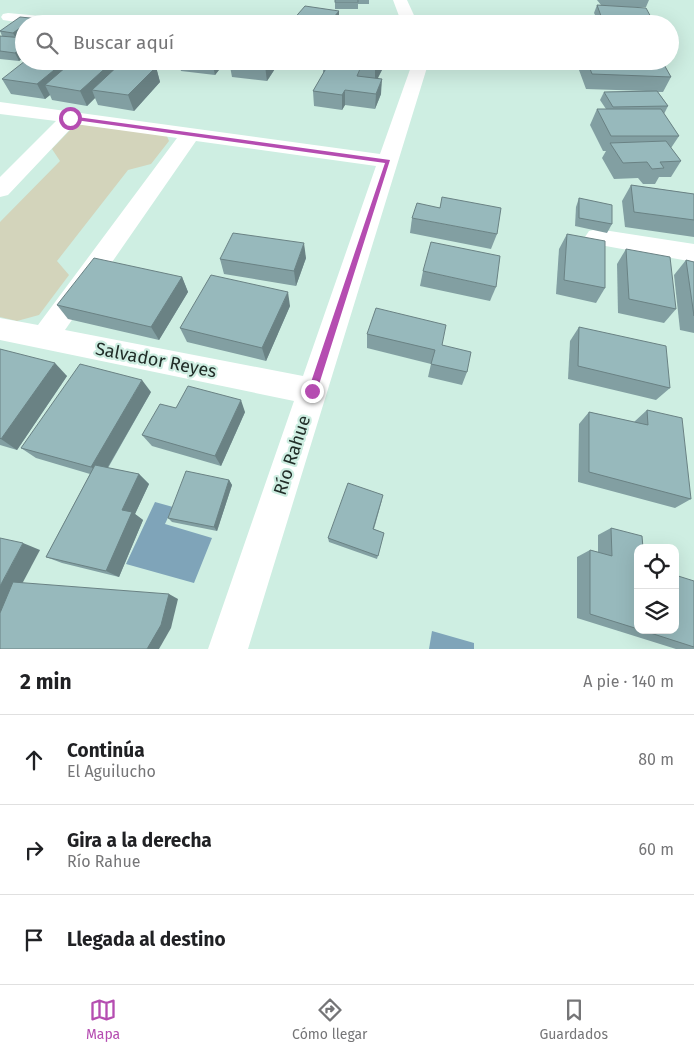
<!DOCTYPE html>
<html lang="es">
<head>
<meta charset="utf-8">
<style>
  :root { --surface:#fff; --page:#f2f2f2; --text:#202124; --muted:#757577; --line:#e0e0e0; --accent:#b54db1 }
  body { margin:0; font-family:"Fira Sans",sans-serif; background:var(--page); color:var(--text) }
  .controls { position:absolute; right:15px; bottom:15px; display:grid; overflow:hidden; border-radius:10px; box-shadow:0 5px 20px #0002 }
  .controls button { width:45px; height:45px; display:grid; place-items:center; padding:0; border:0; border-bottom:1px solid var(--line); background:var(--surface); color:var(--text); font:25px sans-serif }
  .stop { position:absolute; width:15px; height:15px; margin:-11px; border:4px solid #b54db1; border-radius:50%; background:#fff }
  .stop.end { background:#b54db1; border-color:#fff; box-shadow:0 1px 5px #0008 }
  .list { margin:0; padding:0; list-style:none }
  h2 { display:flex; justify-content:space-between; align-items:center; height:65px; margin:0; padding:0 20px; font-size:21px }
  h2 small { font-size:16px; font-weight:400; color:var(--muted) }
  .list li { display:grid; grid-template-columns:32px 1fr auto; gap:15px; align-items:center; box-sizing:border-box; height:90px; padding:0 20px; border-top:1px solid var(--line) }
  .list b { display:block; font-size:19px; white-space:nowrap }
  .list p { margin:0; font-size:16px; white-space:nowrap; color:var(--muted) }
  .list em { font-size:16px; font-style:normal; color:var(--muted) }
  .icon { flex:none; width:28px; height:28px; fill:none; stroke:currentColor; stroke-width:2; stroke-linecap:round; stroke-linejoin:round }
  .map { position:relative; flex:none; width:694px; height:649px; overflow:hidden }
  .search { position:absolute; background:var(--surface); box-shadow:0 5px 20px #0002; left:15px; right:15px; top:15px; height:55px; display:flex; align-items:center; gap:12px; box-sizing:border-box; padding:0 18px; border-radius:28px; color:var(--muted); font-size:19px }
  .sheet { height:335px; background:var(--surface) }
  nav { display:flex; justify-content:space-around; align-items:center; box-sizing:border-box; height:70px; border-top:1px solid var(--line); background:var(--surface); font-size:14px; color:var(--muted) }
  nav a { display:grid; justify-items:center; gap:2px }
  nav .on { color:var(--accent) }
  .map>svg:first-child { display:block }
  .green { fill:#d3d4bb }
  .water { fill:#7fa4b9 }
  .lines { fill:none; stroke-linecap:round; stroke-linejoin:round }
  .minor { fill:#fff; fill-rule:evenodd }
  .wall { fill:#829fa2 }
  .shaded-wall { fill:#6a8284 }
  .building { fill:#97b9bc; stroke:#6a8284 }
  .route { fill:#b54db1 }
  .labels { text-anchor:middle; stroke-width:4.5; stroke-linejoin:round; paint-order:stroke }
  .street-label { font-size:18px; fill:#212d28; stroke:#ceeee2 }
</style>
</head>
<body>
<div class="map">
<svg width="694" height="649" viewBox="0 0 694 649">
  <rect width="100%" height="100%" fill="#ceeee2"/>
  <!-- green -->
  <path class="green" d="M88 123 166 134 169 141 151 164 128 170 57 261 69 275 39 315 17 321 0 317V222L60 161 52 149 73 127Z"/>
  <!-- water -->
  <g class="water">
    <path d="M155 502 173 507 165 524 212 538 194 583 126 564Z"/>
    <path d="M432 631 474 643V649H429Z"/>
  </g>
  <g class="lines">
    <!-- minor -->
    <g class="minor">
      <path d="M393 0H407L418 24H402Z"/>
      <path d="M8 13 73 19 78 21 80 24H29L3 20 1 17 3 14Z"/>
      <path d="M413 61H429L248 649H208L294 401 0 340V318L38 325 177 138 75 124 8 195 0 197V177L56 121 0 114V102L380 154ZM196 141 376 166 303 376 65 330Z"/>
      <path d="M597 229 694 244V262L589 243 585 237 589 231Z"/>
    </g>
  </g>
  <!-- wall -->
  <g class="wall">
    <path d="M335 0H369V4H358V9H335Z"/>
    <path d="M597 0H649L646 7H629L652 19 651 20 656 24H588L589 22 598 21 594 13 597 5H601Z"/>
    <path d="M339 11V24H293L292 21Z"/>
    <path d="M24 24V35L20 38H24V57L19 61 0 59V36H2L0 31Z"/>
    <path d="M140 61H226L215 75 181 71 179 63 174 69 141 64Z"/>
    <path d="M229 61H280L267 81 232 77Z"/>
    <path d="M323 61H383V68L377 78 381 94 375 109 345 105 342 110 314 106 313 91 323 74Z"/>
    <path d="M583 61H662L671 77 663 92H658L668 106 664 114 679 136 671 148 681 161 671 177H659L655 184H643L638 178 614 179 602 158 606 151H603L590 125 597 109H606L600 100 604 92 646 91 586 89 579 70Z"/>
    <path d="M72 62 113 70 156 67 160 82 134 111 98 105 95 98 87 106 52 100 50 95 45 99 11 94 2 79Z"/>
    <path d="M631 185 694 194V237L625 227 622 201Z"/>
    <path d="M579 198 612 224 607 233 575 226 576 207Z"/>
    <path d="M412 218 497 234 491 249 410 233Z"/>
    <path d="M567 234 605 288 596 303 556 294 559 249Z"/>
    <path d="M626 249 676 309 664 323 618 313 617 264Z"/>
    <path d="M306 258 296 286 224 274 220 259Z"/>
    <path d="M686 260 694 262V333L680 330 674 275Z"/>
    <path d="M423 271 496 287 490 301 420 286Z"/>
    <path d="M182 277 188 292 159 340 68 319 57 305Z"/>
    <path d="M290 306 266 361 187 342 180 328Z"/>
    <path d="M579 327 670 388 656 400 568 379 570 341Z"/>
    <path d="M367 334 442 345 467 372 462 385 428 377 431 364 367 348Z"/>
    <path d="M0 349 67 376 17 450 0 445Z"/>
    <path d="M151 392 108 468 139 474 149 484 135 514 143 520 119 577 62 563 46 557 90 474 36 458 21 448Z"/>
    <path d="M176 408 245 412 221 466 152 446 142 435Z"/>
    <path d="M647 410 691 499 675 508 578 482 579 424 589 412 634 422Z"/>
    <path d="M229 480 232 485 217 531 172 522 168 518Z"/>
    <path d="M382 500 374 529 384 533 377 559 329 542 328 538Z"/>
    <path d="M611 528 638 548V630H675L694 581V649H676L577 618V557L590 550 598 552V535Z"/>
  </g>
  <!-- shaded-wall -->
  <g class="shaded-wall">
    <path d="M339 11V24H328Z"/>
    <path d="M23 25 24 35 17 40 13 33Z"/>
    <path d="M24 46V57L19 61 15 53Z"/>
    <path d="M65 61H71L76 72 45 85 50 95 45 99 37 84Z"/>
    <path d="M172 61H178L179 63 174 69Z"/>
    <path d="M212 61H226L215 75Z"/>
    <path d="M268 61H280L267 81 265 66Z"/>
    <path d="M379 61H383V68L375 84V69Z"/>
    <path d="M111 63 116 78 92 90 95 98 87 106 80 91Z"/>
    <path d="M156 67 160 82 134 111 128 95Z"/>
    <path d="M382 79 381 94 375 109 376 94Z"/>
    <path d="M345 90V105L342 110V95Z"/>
    <path d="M304 243 306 258 296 286 294 271Z"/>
    <path d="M182 277 188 292 159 340 151 327Z"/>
    <path d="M288 292 290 306 266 361 262 348Z"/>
    <path d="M55 363 67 376 17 450 1 439Z"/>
    <path d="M142 380 151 392 102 477 91 467Z"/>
    <path d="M241 400 245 412 221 466 215 456Z"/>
    <path d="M139 474 149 484 135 514 143 520 119 577 106 571 122 510Z"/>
    <path d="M229 480 232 485 217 531 214 527Z"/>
    <path d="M23 543 40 550 4 618H0V586Z"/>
    <path d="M169 594 178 599 171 628 159 649H147Z"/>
  </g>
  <!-- building -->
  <g class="building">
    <rect x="335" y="0" width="23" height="2"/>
    <path d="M597 5 646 8 652 19H649L647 17 636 18 601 16Z"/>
    <path d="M305 6 339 11 328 24H311L292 21Z"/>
    <path d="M20 17 70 22 68 24H24V25L13 33 0 31Z"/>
    <path d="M647 17 656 24H591L589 22Z"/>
    <path d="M457 18 500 22V24H457Z"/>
    <path d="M0 36 24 38V46L15 53 0 51Z"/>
    <path d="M25 61H65L37 84 2 79Z"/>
    <path d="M73 61H98L111 63 80 91 45 85Z"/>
    <path d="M229 61H268L265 66Z"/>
    <path d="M323 61H379L375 69 322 62Z"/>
    <path d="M587 61H662L671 77 592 74Z"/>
    <path d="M121 63 156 67 128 95 92 90Z"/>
    <path d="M328 65 360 69 357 76 382 79 376 94 345 90 342 95 313 91Z"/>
    <path d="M657 91 668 106 613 107 604 92Z"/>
    <path d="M597 109H661L679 136H611Z"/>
    <path d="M666 141 681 161 660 162 664 168 652 169 647 162 623 163 610 143Z"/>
    <path d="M631 185 694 194V220L634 212Z"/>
    <path d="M442 197 501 208 497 234 412 218 417 203 440 208Z"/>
    <path d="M579 198 612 205V224L579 218Z"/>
    <path d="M233 233 304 243 294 271 220 259Z"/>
    <path d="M567 234 605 241V288L564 280Z"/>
    <path d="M431 242 500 256 496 287 423 271Z"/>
    <path d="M626 249 670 257 676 309 629 299Z"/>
    <path d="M94 258 182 277 151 327 57 305Z"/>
    <path d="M686 260 694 262V316Z"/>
    <path d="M211 275 288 292 262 348 180 328Z"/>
    <path d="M376 308 446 325 442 345 471 352 467 372 431 364 435 350 367 334Z"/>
    <path d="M579 327 666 346 670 388 578 366Z"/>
    <path d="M0 349 55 363 1 439 0 438Z"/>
    <path d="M80 364 142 380 91 467 21 448Z"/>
    <path d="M188 386 241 400 215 456 142 435 160 404 176 408Z"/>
    <path d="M647 410 682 418 691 499 589 472V412L648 425Z"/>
    <path d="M95 465 139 474 122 510 132 512 106 571 46 557Z"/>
    <path d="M186 471 229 480 214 527 168 518Z"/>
    <path d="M348 483 383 495 373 529 384 533 378 556 328 538Z"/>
    <path d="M611 528 642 536 643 548H638V629L590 614V550L612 556Z"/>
    <path d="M0 538 23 543 0 586Z"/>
    <path d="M675 575 694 581V647L641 630H675Z"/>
    <path d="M13 582 169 594 161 625 147 649H0V613Z"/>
  </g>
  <!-- route -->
  <path class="route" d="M70 116 390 160 316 394H309L308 391 385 163 68 119Z"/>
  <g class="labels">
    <!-- street labels -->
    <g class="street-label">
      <text transform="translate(156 360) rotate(11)" y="6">Salvador Reyes</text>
      <text transform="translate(292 455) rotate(-72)" y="6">Río Rahue</text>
    </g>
  </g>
</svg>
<div class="controls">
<button><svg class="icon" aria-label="locate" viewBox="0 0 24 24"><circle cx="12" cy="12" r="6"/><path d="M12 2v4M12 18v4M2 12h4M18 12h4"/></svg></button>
<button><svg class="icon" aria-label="layers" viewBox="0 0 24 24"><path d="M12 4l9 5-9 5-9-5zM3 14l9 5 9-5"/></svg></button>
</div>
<div class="stop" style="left:70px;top:118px"></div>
<div class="stop end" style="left:312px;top:391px"></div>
<div class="search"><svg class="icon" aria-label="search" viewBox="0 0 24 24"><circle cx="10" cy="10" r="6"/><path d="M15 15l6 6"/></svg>Buscar aquí</div>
</div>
<section class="sheet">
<h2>2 min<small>A pie · 140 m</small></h2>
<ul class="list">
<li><svg class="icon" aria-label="ahead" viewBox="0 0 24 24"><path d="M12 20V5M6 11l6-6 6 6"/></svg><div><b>Continúa</b><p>El Aguilucho</p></div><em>80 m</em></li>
<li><svg class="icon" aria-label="right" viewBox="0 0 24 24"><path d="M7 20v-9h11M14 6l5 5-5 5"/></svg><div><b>Gira a la derecha</b><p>Río Rahue</p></div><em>60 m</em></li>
<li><svg class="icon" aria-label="arrive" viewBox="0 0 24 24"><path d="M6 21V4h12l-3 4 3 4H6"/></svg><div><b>Llegada al destino</b></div></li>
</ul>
</section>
<nav>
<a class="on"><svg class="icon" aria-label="map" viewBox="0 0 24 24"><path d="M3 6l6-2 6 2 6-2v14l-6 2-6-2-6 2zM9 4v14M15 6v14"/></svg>Mapa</a>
<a><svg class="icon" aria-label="directions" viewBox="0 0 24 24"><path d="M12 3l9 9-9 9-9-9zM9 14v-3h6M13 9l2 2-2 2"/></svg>Cómo llegar</a>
<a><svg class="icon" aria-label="saved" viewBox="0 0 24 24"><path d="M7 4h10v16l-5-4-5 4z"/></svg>Guardados</a>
</nav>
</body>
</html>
